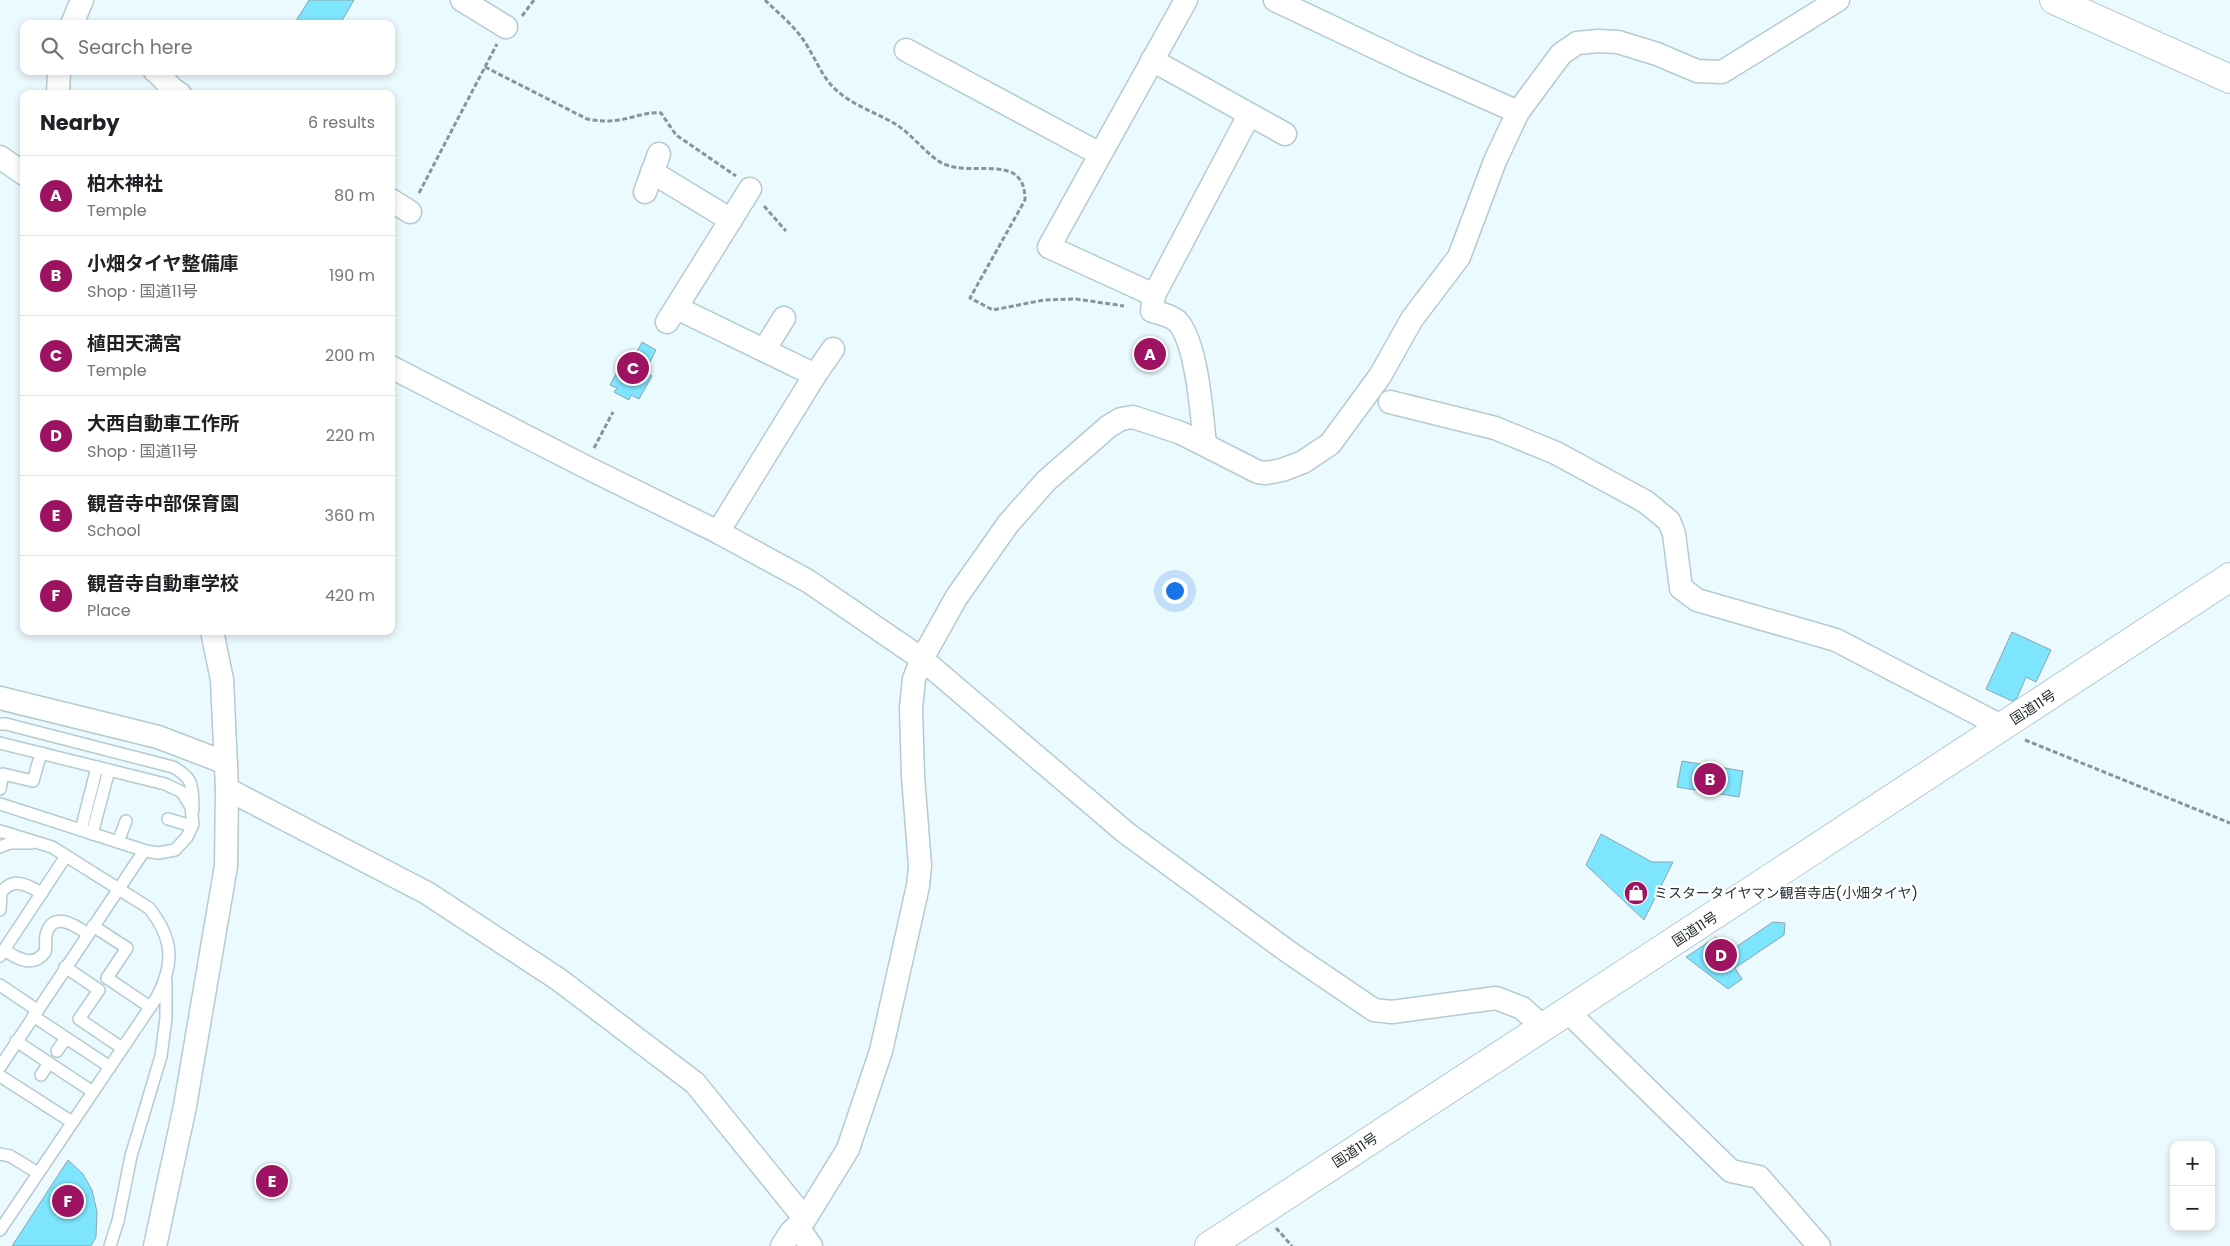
<!DOCTYPE html>
<html lang="en">
<head>
<meta charset="utf-8">
<style>
  :root { --surface:#fff; --page:#f6f6f6; --text:#202124; --muted:#757577; --line:#e0e0e0; --accent:#9e1361 }
  body { margin:0; font-family:Poppins,"Noto Sans JP",sans-serif; background:var(--page); color:var(--text) }
  .controls { position:absolute; right:15px; bottom:15px; display:grid; overflow:hidden; border-radius:10px; box-shadow:0 2px 8px #0003 }
  .controls button { width:45px; height:45px; display:grid; place-items:center; padding:0; border:0; border-bottom:1px solid var(--line); background:var(--surface); color:var(--text); font:25px sans-serif }
  .you { position:absolute; left:1174px; top:590px; width:18px; height:18px; margin:-12px; border:4px solid #fff; border-radius:50%; background:#1a73e8; box-shadow:0 0 0 8px #1a73e833 }
  .badge { display:grid; place-items:center; width:32px; height:32px; border-radius:50%; background:var(--accent); color:#fff; font-size:16px; font-weight:700 }
  .pin { position:absolute; translate:-50% -50%; border:2px solid #fff; box-shadow:0 1px 5px #0006 }
  .list { margin:0; padding:0; list-style:none }
  h2 { display:flex; justify-content:space-between; align-items:center; height:65px; margin:0; padding:0 20px; font-size:21px }
  h2 small { font-size:16px; font-weight:400; color:var(--muted) }
  .list li { display:grid; grid-template-columns:32px 1fr auto; gap:15px; align-items:center; box-sizing:border-box; height:80px; padding:0 20px; border-top:1px solid var(--line) }
  .list b { display:block; font-size:19px; white-space:nowrap }
  .list p { margin:0; font-size:16px; white-space:nowrap; color:var(--muted) }
  .list em { font-size:16px; font-style:normal; color:var(--muted) }
  .icon { flex:none; width:28px; height:28px; fill:none; stroke:currentColor; stroke-width:2; stroke-linecap:round; stroke-linejoin:round }
  .map { position:relative; flex:none; width:2230px; height:1246px; overflow:hidden }
  .search { position:absolute; background:var(--surface); box-shadow:0 2px 8px #0003; left:20px; top:20px; width:375px; height:55px; display:flex; align-items:center; gap:12px; box-sizing:border-box; padding:0 18px; border-radius:10px; color:var(--muted); font-size:19px }
  .panel { position:absolute; background:var(--surface); box-shadow:0 2px 8px #0003; left:20px; top:90px; width:375px; height:545px; border-radius:10px }
  .map>svg:first-child { display:block }
  .building { fill:#7ee5fe; stroke:#8ea5ac }
  .lines { fill:none; stroke-linecap:round; stroke-linejoin:round }
  .lane-casing { stroke:#b3cbd1; stroke-width:14 }
  .street-casing { stroke:#b3cbd1; stroke-width:25 }
  .secondary-casing { stroke:#b3cbd1; stroke-width:30 }
  .highway-casing { stroke:#b3cbd1; stroke-width:30 }
  .path { stroke:#889497; stroke-width:3; stroke-dasharray:5 2.5; stroke-linecap:butt }
  .lane { stroke:#fff; stroke-width:11 }
  .street { stroke:#fff; stroke-width:22 }
  .secondary { stroke:#fff; stroke-width:28 }
  .highway { stroke:#fff; stroke-width:28 }
  .labels { text-anchor:middle; stroke-width:4.5; stroke-linejoin:round; paint-order:stroke }
  .street-label { font-size:14px; fill:#273033; stroke:#fff }
  .poi-label { font-size:14px; fill:#273033; stroke:#fff; text-anchor:start }
</style>
</head>
<body>
<div class="map">
<svg width="2230" height="1246" viewBox="0 0 2230 1246">
  <rect width="100%" height="100%" fill="#ebfafe"/>
  <!-- building -->
  <g class="building">
    <path d="M309 0H354L340 24H294Z"/>
    <path d="M1144 340 1164 348 1156 369 1136 361Z"/>
    <path d="M642 342 656 350 645 372 652 376 639 399 631 395 629 400 614 392 617 388 610 385 623 361 630 365Z"/>
    <path d="M2012 632 2051 650 2036 682 2026 677 2017 698 2012 701 1986 689Z"/>
    <path d="M1682 761 1743 771 1739 797 1677 787Z"/>
    <path d="M1601 834 1652 862H1673L1644 920 1586 865Z"/>
    <path d="M1773 922 1785 923 1784 935 1735 968 1742 979 1728 989 1686 957 1716 937 1727 953Z"/>
    <path d="M68 1160 83 1174 92 1190 97 1212 96 1237 91 1246H12Z"/>
  </g>
  <g class="lines">
    <!-- lane casing -->
    <g class="lane-casing">
      <g id="lane">
        <path d="M0 724H6L173 767C195 779 192 787 193 810"/>
        <path d="M0 743 165 784 182 792 191 807 193 824 187 837 175 850 158 853 146 851 0 804"/>
        <path d="M0 789 3 774 33 781 41 753"/>
        <path d="M168 819 192 826"/>
        <path d="M81 830 97 767"/>
        <path d="M0 831 52 847 149 908C173 938 175 963 157 997L0 1230"/>
        <path d="M92 834 109 770"/>
        <path d="M118 842 126 821"/>
        <path d="M0 847 10 843H31"/>
        <path d="M0 910 1 893C13 876 27 885 42 893"/>
        <path d="M93 926 127 948 107 978 150 1007"/>
        <path d="M4 950C18 959 33 968 45 952 47 945 44 938 47 932 54 911 76 926 88 934"/>
        <path d="M0 956 66 856"/>
        <path d="M65 967 99 990 79 1019 122 1048"/>
        <path d="M0 985 37 1010"/>
        <path d="M33 1016 110 1067"/>
        <path d="M16 1041 93 1092"/>
        <path d="M57 1051 66 1038"/>
        <path d="M0 1067 144 851"/>
        <path d="M41 1075 49 1063"/>
        <path d="M0 1076 72 1122"/>
        <path d="M0 1154 10 1156 38 1173"/>
        <path d="M110 1246 118 1221 131 1156 161 1056 166 1018V982"/>
      </g>
    </g>
    <!-- street casing -->
    <g class="street-casing">
      <g id="street">
        <path d="M462 0 506 27"/>
        <path d="M1186 0 1049 247 1154 295 1249 115"/>
        <path d="M1275 0 1414 66 1518 112"/>
        <path d="M72 24 82 0"/>
        <path d="M906 50 1100 154"/>
        <path d="M1152 60 1285 134"/>
        <path d="M155 71C165 78 169 89 180 94"/>
        <path d="M58 94 59 71"/>
        <path d="M0 157 24 174"/>
        <path d="M652 172 731 220"/>
        <path d="M645 192 659 154"/>
        <path d="M391 200 410 212"/>
        <path d="M1154 295 1152 311C1160 313 1170 315 1177 321 1197 341 1202 416 1205 445"/>
        <path d="M677 308 815 375"/>
        <path d="M667 322 750 189"/>
        <path d="M764 350 784 318"/>
        <path d="M391 367 584 466 718 532 808 581 922 659 1125 832 1290 953 1374 1010 1392 1012 1496 998 1522 1008 1544 1028"/>
        <path d="M1390 402 1495 428 1556 453 1646 502 1669 521 1674 534 1681 588 1697 600 1836 640 2003 727"/>
        <path d="M718 532 815 375 833 349"/>
        <path d="M0 698 158 737 226 763"/>
        <path d="M227 789 427 893 558 979 695 1083 805 1219"/>
        <path d="M1568 1012 1731 1171 1759 1177 1819 1246"/>
        <path d="M797 1226 811 1246"/>
        <path d="M155 1246 185 1106 226 866 227 789 222 680 212 631"/>
        <path d="M782 1246 791 1232 805 1219 848 1149 881 1051 918 886 920 866 913 776 911 708 914 679 922 659 956 598 1008 524 1046 481 1109 426 1121 419 1133 417 1181 433 1258 472 1266 473 1282 470 1303 462 1330 444 1380 376 1412 319 1459 257 1495 161 1518 112 1561 54 1577 43 1598 41 1618 42 1657 54 1697 71 1722 72 1838 0"/>
      </g>
    </g>
    <!-- secondary casing -->
    <g class="secondary-casing">
      <path id="secondary" d="M2054 0 2230 79"/>
    </g>
    <!-- highway casing -->
    <g class="highway-casing">
      <path id="highway" d="M1209 1246 2230 577"/>
    </g>
    <!-- path -->
    <g class="path">
      <path d="M765 0C777 12 792 24 802 38 813 53 820 73 832 86 850 105 876 112 897 125 912 135 923 150 937 160 967 182 1025 148 1025 200L970 298 993 310 1044 300 1076 299 1124 306"/>
      <path d="M522 16 534 0"/>
      <path d="M485 67 587 119C598 121 608 122 619 120 633 118 648 111 661 113L676 135 736 176"/>
      <path d="M419 193 497 44"/>
      <path d="M764 206 786 231"/>
      <path d="M594 448 613 412"/>
      <path d="M2025 740 2230 823"/>
      <path d="M1276 1228 1292 1246"/>
    </g>
    <!-- lane -->
    <use href="#lane" class="lane"/>
    <!-- street -->
    <use href="#street" class="street"/>
    <!-- secondary -->
    <use href="#secondary" class="secondary"/>
    <!-- highway -->
    <use href="#highway" class="highway"/>
  </g>
  <!-- icons -->
  <defs>
    <g id="shop-disc" transform="scale(1.25)"><circle r="9.5" fill="#9e1361" stroke="#fff"/><path d="M-5-2.5h2.3a2.7 3.5 0 0 1 5.4 0H5L5.5 6h-11ZM-1.5-2.5h3a1.5 2.3 0 0 0-3 0Z" fill="#fff"/></g>
  </defs>
  <g fill-rule="evenodd">
    <use href="#shop-disc" x="1636" y="893"/>
  </g>
  <g class="labels">
    <!-- street labels -->
    <g class="street-label">
      <text transform="translate(2033 707) rotate(-33)" y="5">国道11号</text>
      <text transform="translate(1695 929) rotate(-33)" y="5">国道11号</text>
      <text transform="translate(1355 1150) rotate(-33)" y="5">国道11号</text>
    </g>
    <!-- poi labels -->
    <g class="poi-label">
      <text x="1654" y="898">ミスタータイヤマン観音寺店(小畑タイヤ)</text>
    </g>
  </g>
</svg>
<div class="controls">
<button>+</button>
<button>−</button>
</div>
<div class="you"></div>
<div class="pin badge" style="left:1150px;top:354px">A</div>
<div class="pin badge" style="left:1710px;top:779px">B</div>
<div class="pin badge" style="left:633px;top:368px">C</div>
<div class="pin badge" style="left:1721px;top:955px">D</div>
<div class="pin badge" style="left:272px;top:1181px">E</div>
<div class="pin badge" style="left:68px;top:1201px">F</div>
<div class="search"><svg class="icon" aria-label="search" viewBox="0 0 24 24"><circle cx="10" cy="10" r="6"/><path d="M15 15l6 6"/></svg>Search here</div>
<section class="panel">
<h2>Nearby<small>6 results</small></h2>
<ul class="list">
<li><span class="badge">A</span><div><b>柏木神社</b><p>Temple</p></div><em>80 m</em></li>
<li><span class="badge">B</span><div><b>小畑タイヤ整備庫</b><p>Shop · 国道11号</p></div><em>190 m</em></li>
<li><span class="badge">C</span><div><b>植田天満宮</b><p>Temple</p></div><em>200 m</em></li>
<li><span class="badge">D</span><div><b>大西自動車工作所</b><p>Shop · 国道11号</p></div><em>220 m</em></li>
<li><span class="badge">E</span><div><b>観音寺中部保育園</b><p>School</p></div><em>360 m</em></li>
<li><span class="badge">F</span><div><b>観音寺自動車学校</b><p>Place</p></div><em>420 m</em></li>
</ul>
</section>
</div>
</body>
</html>
